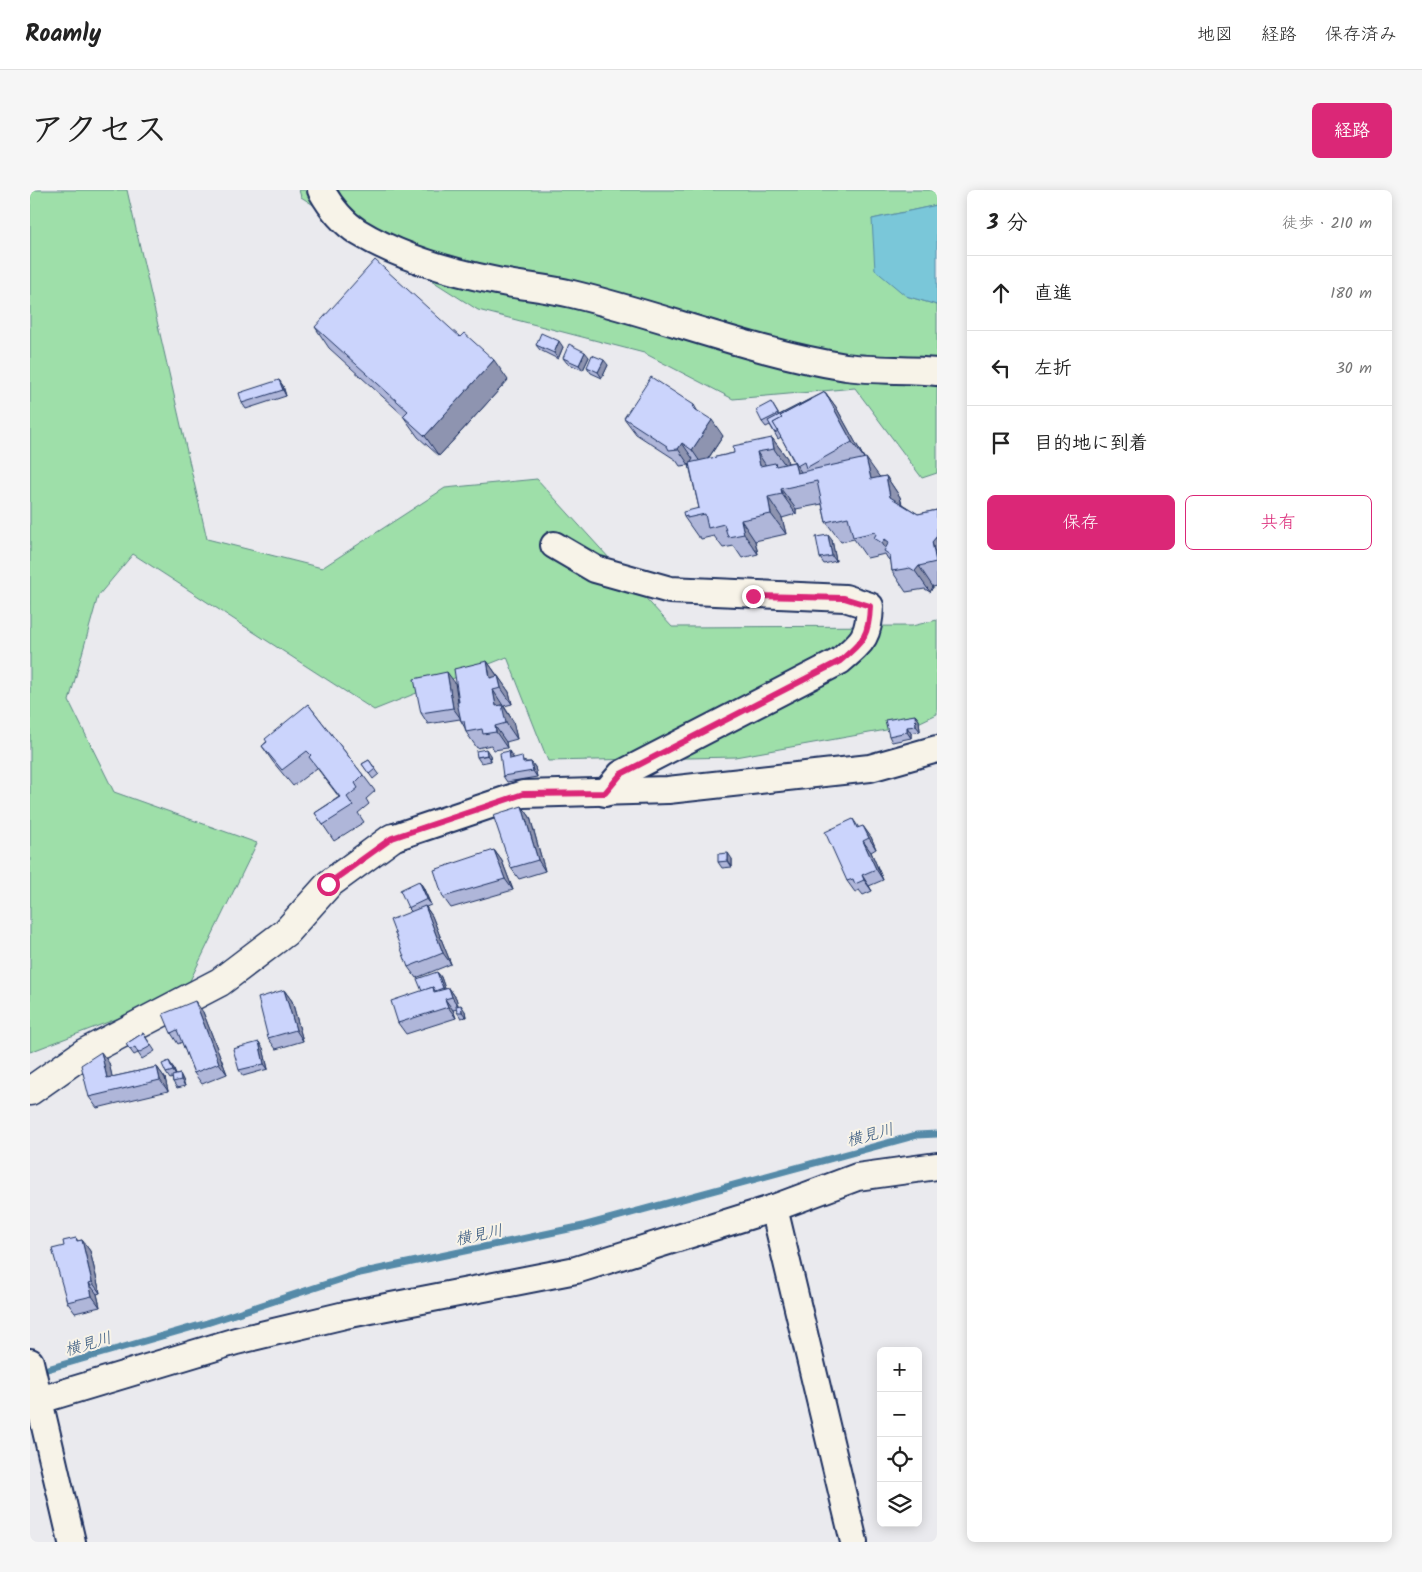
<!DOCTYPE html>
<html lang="ja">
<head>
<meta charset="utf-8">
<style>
  :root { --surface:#fff; --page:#f6f6f6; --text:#222; --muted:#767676; --line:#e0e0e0; --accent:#db2777 }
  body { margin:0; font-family:Kalam,"Klee One",sans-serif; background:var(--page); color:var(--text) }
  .controls { position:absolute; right:15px; bottom:15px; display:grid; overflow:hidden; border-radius:8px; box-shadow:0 2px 12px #0003 }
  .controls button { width:45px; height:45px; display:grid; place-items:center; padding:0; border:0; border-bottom:1px solid var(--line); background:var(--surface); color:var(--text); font:25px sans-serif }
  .stop { position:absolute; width:15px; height:15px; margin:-11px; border:4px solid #db2777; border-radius:50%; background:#fff }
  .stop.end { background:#db2777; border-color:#fff; box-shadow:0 1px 5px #0008 }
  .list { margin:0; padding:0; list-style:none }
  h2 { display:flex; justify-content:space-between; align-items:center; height:65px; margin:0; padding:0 20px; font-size:21px }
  h2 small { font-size:16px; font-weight:400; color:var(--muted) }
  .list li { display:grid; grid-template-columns:32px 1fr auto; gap:15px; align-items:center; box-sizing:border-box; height:75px; padding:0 20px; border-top:1px solid var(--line) }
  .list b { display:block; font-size:19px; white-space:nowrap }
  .list em { font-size:16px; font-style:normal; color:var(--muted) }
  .actions { display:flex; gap:10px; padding:15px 20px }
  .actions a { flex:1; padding:11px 0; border:1px solid var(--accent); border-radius:8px; text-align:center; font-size:18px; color:var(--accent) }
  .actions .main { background:var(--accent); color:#fff }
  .icon { flex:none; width:28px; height:28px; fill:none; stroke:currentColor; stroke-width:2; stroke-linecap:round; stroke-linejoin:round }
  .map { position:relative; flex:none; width:907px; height:1352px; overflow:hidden; border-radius:8px }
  header { display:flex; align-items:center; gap:30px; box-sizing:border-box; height:70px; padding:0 25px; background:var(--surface); border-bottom:1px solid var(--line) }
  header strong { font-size:24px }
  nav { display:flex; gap:28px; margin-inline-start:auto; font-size:18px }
  .intro { display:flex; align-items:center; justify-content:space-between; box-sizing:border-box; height:120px; padding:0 30px }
  h1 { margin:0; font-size:35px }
  .button { padding:12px 22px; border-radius:8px; background:var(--accent); color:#fff; font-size:18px; font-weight:700 }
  main { display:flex; gap:30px; padding:0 30px }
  aside { flex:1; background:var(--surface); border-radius:8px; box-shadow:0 2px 12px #0003 }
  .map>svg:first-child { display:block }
  .green { fill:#9edfa9; stroke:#5c8784 }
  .water { fill:#7ac7d9; stroke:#548aa8 }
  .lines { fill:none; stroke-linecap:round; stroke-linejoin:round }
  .stream { stroke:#548aa8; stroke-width:7 }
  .minor-casing { stroke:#1b2f5e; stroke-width:30 }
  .tertiary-casing { stroke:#1b2f5e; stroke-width:31 }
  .minor { stroke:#f7f3e8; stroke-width:26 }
  .tertiary { stroke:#f7f3e8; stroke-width:28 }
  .wall { fill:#afb6d9; stroke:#1b2f5e }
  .shaded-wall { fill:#8e94b0; stroke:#1b2f5e }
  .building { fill:#cbd4fc; stroke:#1b2f5e }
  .route { stroke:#db2777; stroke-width:6 }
  .labels { text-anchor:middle; stroke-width:4; stroke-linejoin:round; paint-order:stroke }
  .water-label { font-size:16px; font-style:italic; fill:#33557d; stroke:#f7f3e8 }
</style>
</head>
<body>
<header>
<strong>Roamly</strong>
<nav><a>地図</a><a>経路</a><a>保存済み</a></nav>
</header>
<div class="intro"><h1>アクセス</h1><a class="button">経路</a></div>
<main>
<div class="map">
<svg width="907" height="1352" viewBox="0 0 907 1352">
  <rect width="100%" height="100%" fill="#eaeaee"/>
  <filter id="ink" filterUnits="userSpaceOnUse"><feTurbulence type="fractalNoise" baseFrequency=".02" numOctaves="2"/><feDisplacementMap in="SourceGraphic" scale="10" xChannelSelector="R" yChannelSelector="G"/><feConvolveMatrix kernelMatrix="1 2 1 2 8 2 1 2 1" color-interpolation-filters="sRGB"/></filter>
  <g filter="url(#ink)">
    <!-- green -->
    <g class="green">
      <path d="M0 0H97L177 349 292 378 415 298 507 289 642 437 882 436 907 430V524L884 535 705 567 518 571 477 467 344 520 103 364 68 406 39 511 84 602 227 653 154 803 0 862Z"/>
      <path d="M269 0H907V15L842 29 876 106 907 115V283L892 288 825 198 703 209 614 163 448 120 271 7Z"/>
    </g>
    <!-- water -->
    <path class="water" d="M907 15V115L876 106 845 80 842 29Z"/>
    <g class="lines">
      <!-- stream -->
      <path class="stream" d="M7 1182 177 1133 330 1083 553 1036 887 945 907 944"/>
      <!-- minor casing -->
      <g class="minor-casing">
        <g id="minor">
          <path d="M291 0C300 16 312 32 328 42 369 67 421 82 467 91 492 96 517 98 542 104 634 126 722 162 816 177 846 181 877 179 907 182"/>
          <path d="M524 355 565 379 640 400 815 408 840 416C839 447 833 451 810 471L591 584 575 603"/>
          <path d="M362 648 493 604 638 600 840 578 907 559"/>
          <path d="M744 1018 824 1352"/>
          <path d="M0 1172 42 1352"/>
          <path d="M0 1213 206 1151 315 1125 546 1080 744 1018 827 987 907 976"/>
        </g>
      </g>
      <!-- tertiary casing -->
      <g class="tertiary-casing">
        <path id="tertiary" d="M0 901 54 863 190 792 256 742 299 694 362 648"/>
      </g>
      <!-- minor -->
      <use href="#minor" class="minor"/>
      <!-- tertiary -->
      <use href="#tertiary" class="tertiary"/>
    </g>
    <!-- wall -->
    <g class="wall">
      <path d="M285 137 478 190 409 266 388 247 373 226H374L299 158Z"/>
      <path d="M506 155 533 157 528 169 510 160Z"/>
      <path d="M559 167 553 180 537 173 533 168Z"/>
      <path d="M578 175 572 188 561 183 557 177Z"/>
      <path d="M249 190 253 196 256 206 216 219 212 213Z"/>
      <path d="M795 202 806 217 834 268 832 269 850 287 856 286 870 307 872 314 888 324 907 320V396L903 397 900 402 895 399 876 402 862 381 861 371 858 369 855 364 837 368 824 349 811 352 796 332 792 314 766 319V324L752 328 756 344 725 351 728 364 712 368 704 356 693 358 684 346 671 349 670 347H668L654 327 669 318 659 275 650 276 646 270 606 244 594 228 664 215 668 222 693 246 678 269 704 263 742 248 757 268V273L764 272 751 247 748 249 740 235 736 237 732 232 741 212 749 225Z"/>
      <path d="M802 350 806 371 794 374 790 368Z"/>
      <path d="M457 471 479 502 482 514 474 516 483 531 487 549 476 552 477 558 464 560 461 555 447 558 436 542 435 538 431 531 430 529 398 534 391 523 425 493 428 512Z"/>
      <path d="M278 514 333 585 345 601 336 609 339 614 328 623 334 632 304 651 285 623 309 607 287 578 263 596 243 572 232 556Z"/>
      <path d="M885 525 889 530 890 541 881 543V548L862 552 859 546Z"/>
      <path d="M460 565 461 571 451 573 447 567Z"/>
      <path d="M483 567V568L496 572H501L505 577 507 587 477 592 473 586Z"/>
      <path d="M339 570 349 584 343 589 332 574Z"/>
      <path d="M492 616 500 627 515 681 489 689 481 678Z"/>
      <path d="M823 629 829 638 841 647 846 659 841 662 853 690 839 696 842 701 833 705 829 700 825 702 817 691Z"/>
      <path d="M464 660 472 671 483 700 421 718 413 707Z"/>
      <path d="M702 669V677L692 678 688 672Z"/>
      <path d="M389 691 393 697 401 715 396 717 402 726 421 774 386 788 378 777 381 721 378 718Z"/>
      <path d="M407 782 411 787 415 799 419 798 426 808 428 816 435 821 436 827 431 828 427 822V819L423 820 426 828 376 844 368 833Z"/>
      <path d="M254 800 262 811 273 851 246 859 238 848Z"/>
      <path d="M173 822 197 884 172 894 164 883 152 852 148 854 141 843Z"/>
      <path d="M113 843 125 861 112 869 108 863 104 865 96 854Z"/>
      <path d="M233 858 238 879 213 886 209 880Z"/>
      <path d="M79 873 82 887 127 877 135 888 138 901 67 918 59 907Z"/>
      <path d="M143 877 146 885 150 884 153 890 155 896 147 898 143 892 142 888 140 889 136 883Z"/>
      <path d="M46 1048 48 1051 52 1050 60 1061 70 1103 67 1104 70 1117 45 1123 37 1112 34 1056Z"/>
    </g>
    <!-- shaded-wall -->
    <g class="shaded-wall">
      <path d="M529 151 533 157 528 169 524 163Z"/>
      <path d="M555 162 559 167 553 180 549 175Z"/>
      <path d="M464 170 478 190 409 266 395 246Z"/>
      <path d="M574 170 578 175 572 188 568 182Z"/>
      <path d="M249 190 253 196 256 206 253 200Z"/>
      <path d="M795 202 806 217 834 268 822 252Z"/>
      <path d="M682 230 693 246 673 276 662 260Z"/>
      <path d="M742 248 757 268 758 279 744 259Z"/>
      <path d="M652 253 663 269 659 275 648 259Z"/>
      <path d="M727 262 741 283 730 276Z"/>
      <path d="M836 268 851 289H841Z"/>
      <path d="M764 272 779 293 767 283Z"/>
      <path d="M856 286 870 307 874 327 860 307Z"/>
      <path d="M751 299 766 319V324L752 304Z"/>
      <path d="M738 307 752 328 756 344 741 324Z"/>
      <path d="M711 330 725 351 728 364 714 344Z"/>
      <path d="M798 345 802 350 806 371 802 366Z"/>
      <path d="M907 346V373L902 352Z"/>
      <path d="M855 349 870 369 859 364 852 353Z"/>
      <path d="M889 376 903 397 900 402 885 381Z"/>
      <path d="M457 471 468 487 460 488Z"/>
      <path d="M417 482 425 493 431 529 423 518Z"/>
      <path d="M468 486 479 502 482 514 471 498Z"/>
      <path d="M463 500 483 531 487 549 476 533 466 516Z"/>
      <path d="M885 525 889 530 890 541 886 536Z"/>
      <path d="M465 536 476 552 477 558 466 542Z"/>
      <path d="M877 537 881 543V548L877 542Z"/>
      <path d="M456 559 460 565 461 571 457 565Z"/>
      <path d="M479 561 483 567 484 574 480 569Z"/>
      <path d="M501 572 505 577 507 587 503 581Z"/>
      <path d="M492 616 500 627 515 681 508 670Z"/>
      <path d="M833 636 841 647 846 659 839 648Z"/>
      <path d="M833 651 841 662 853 690 846 679Z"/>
      <path d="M464 660 472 671 483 700 475 689Z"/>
      <path d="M698 663 702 669V677L698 671Z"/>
      <path d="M832 685 839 696 842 701 834 690Z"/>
      <path d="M389 691 393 697 401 715 397 709Z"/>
      <path d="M395 716 402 726 421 774 413 763Z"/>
      <path d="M407 782 411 787 417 804 413 798Z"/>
      <path d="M419 798 426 808 429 818 422 807Z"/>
      <path d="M254 800 262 811 273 851 266 840Z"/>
      <path d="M415 809 423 820 426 828 418 817Z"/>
      <path d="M165 811 173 822 197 884 189 873Z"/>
      <path d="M431 815 435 821 436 827 432 822Z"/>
      <path d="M229 852 233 858 238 879 234 874Z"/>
      <path d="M71 862 79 873 85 899 77 888Z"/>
      <path d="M139 871 143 877 146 886 143 881Z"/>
      <path d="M127 877 135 888 138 901 130 890Z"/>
      <path d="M150 884 153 890 155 896 151 890Z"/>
      <path d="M52 1050 60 1061 70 1103 62 1092Z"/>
      <path d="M59 1093 67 1104 70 1117 62 1106Z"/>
    </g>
    <!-- building -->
    <g class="building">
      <path d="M345 70 430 147 434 143 464 170 395 246 373 226 378 221 285 137Z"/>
      <path d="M511 143 529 151 524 163 506 155Z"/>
      <path d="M539 154 555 162 549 175 533 168Z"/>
      <path d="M562 165 574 170 568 182 557 177Z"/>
      <path d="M621 187 664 215 663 218 682 230 662 260 652 253 648 259 639 260 637 256 594 228Z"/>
      <path d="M249 190 253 200 212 213 209 203Z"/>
      <path d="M795 202 822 252 776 278 774 272 767 276 743 233 752 228 750 226Z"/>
      <path d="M782 208H783L750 226 752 228 743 233 748 241 745 243 738 231Z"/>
      <path d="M741 212 748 224 732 232 726 220Z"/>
      <path d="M742 248 744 259 727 262 730 276 745 273 746 276 764 272 767 283 836 268 841 289 856 286 860 307 888 324 907 320V346L902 352 906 372 889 376 885 381 880 378 862 381 860 365 854 361 859 352 855 349 852 353 844 348 846 344 845 342 823 347 818 327 796 332 787 291 751 299 752 304 738 307 741 324 711 330 714 344 698 347 694 334 678 338 675 324 657 328V326L654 327 653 322 669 318 659 273 704 263 703 256Z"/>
      <path d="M798 345 802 366 790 368 786 347Z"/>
      <path d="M457 471 460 488 468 486 471 498 463 500 466 516 472 515 476 533 465 536 466 542 453 544 452 539 436 542 434 531H431L427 512H429L424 479Z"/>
      <path d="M417 482 423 518 391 523 384 489Z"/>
      <path d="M278 514 333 585 325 593 328 598 317 607 323 616 293 635 285 623 310 607 279 567 281 565 277 561 252 580 232 556 237 552 235 549Z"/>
      <path d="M885 525 886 536 877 537V542L859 546 855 530Z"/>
      <path d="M456 559 457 565 447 567 446 561Z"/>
      <path d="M479 561 480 569 492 566 493 573 501 572 503 581 473 586 470 563Z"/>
      <path d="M339 570 345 579 339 584 332 574Z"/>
      <path d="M492 616 508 670 481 678 463 625Z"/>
      <path d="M823 629 827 638 833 636 839 648 833 651 846 679 832 685 834 690 825 694 823 689 817 691 795 642Z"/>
      <path d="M464 660 475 689 413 707 404 680Z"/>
      <path d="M698 663V671L688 672V664Z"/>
      <path d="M389 691 397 709 378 718 370 700Z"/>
      <path d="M395 716 413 763 378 777 360 730Z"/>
      <path d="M407 782 413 798 405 801 403 797 392 801 387 789Z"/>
      <path d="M403 797 404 802 419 798 422 807 415 809 418 817 368 833 361 811Z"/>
      <path d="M254 800 266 840 238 848 228 808Z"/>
      <path d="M165 811 189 873 164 883 147 840 141 843 133 824Z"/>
      <path d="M431 815 432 822H427L426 816Z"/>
      <path d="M113 843 121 856 108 863 105 857 100 860 96 854Z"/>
      <path d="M229 852 234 874 209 880 203 859Z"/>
      <path d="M71 862 77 888 127 877 130 890 59 907 51 875Z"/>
      <path d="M139 871 143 881 136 883 132 874Z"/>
      <path d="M150 884 151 890 143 892 142 886Z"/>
      <path d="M46 1048 47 1051 52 1050 62 1092 59 1093 62 1106 37 1112 22 1059 34 1056 33 1051Z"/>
    </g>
  </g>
  <g class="lines" filter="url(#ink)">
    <!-- route -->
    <path class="route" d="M298 694 362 648 493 604 575 603 591 584 810 471C833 451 839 447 840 416L814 408 723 406"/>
  </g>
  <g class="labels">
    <!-- water labels -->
    <g class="water-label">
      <text transform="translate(840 944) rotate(-15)" y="6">横見川</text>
      <text transform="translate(449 1044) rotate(-12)" y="6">横見川</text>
      <text transform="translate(58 1153) rotate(-16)" y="6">横見川</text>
    </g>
  </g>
</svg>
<div class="controls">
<button>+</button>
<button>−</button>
<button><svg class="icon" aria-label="locate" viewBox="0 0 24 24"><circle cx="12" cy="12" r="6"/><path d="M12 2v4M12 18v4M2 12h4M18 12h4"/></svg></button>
<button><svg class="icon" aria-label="layers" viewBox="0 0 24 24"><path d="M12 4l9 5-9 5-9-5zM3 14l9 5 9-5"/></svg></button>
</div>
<div class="stop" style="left:298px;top:694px"></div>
<div class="stop end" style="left:723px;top:406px"></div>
</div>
<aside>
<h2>3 分<small>徒歩 · 210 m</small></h2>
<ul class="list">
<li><svg class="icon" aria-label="ahead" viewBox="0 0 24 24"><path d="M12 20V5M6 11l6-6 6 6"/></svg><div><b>直進</b></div><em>180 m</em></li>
<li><svg class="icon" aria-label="left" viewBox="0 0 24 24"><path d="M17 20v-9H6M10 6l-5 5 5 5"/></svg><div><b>左折</b></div><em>30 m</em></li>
<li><svg class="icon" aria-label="arrive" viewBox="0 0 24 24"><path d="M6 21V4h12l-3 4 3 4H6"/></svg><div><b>目的地に到着</b></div></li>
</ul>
<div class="actions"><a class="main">保存</a><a>共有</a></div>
</aside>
</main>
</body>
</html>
